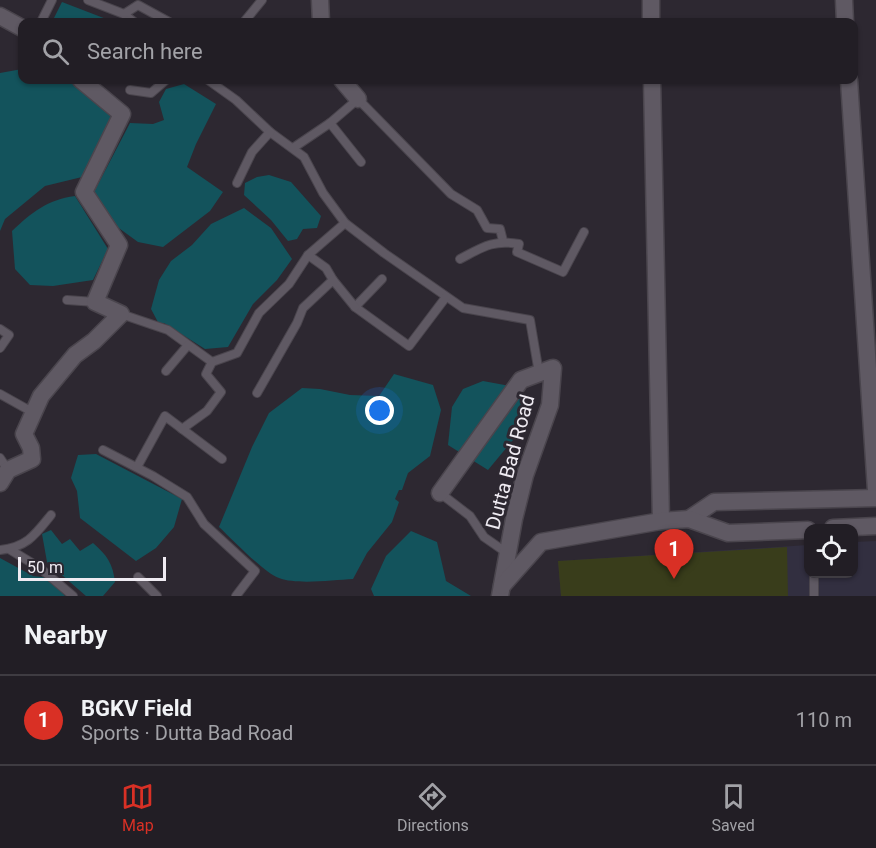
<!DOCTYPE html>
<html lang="en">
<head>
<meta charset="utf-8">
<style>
  :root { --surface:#221e25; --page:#2a272d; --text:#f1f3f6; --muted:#a2a2a7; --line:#3f3c42; --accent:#d93025 }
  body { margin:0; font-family:Roboto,sans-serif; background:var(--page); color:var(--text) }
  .controls { position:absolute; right:18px; bottom:18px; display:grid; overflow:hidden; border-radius:12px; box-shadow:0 2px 4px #0004 }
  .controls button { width:54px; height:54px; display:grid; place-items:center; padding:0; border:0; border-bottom:2px solid var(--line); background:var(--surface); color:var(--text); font:30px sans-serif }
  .scale { position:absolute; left:18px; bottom:15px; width:148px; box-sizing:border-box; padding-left:6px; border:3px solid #efebf2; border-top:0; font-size:16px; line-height:21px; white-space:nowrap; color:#efebf2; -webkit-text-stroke:4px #2d2831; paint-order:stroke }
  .you { position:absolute; left:380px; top:411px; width:21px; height:21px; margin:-15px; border:4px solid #fff; border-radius:50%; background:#1a73e8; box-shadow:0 0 0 9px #1a73e833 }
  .badge { display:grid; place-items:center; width:39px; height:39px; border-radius:50%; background:var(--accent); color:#fff; font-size:20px; font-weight:700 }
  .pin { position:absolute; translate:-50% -50px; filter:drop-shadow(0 2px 3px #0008) }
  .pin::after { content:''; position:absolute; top:32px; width:21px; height:18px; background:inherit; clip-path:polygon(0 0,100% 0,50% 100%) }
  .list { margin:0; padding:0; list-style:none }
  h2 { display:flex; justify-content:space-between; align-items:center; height:78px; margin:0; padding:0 24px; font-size:26px }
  h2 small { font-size:20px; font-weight:400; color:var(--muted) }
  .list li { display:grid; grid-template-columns:39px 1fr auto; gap:18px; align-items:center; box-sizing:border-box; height:90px; padding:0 24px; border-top:2px solid var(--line) }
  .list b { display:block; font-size:22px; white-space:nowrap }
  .list p { margin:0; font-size:20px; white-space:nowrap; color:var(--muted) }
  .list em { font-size:20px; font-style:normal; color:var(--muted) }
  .icon { flex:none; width:33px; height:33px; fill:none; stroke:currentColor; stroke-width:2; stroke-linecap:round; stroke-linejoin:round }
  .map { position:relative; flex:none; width:876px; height:596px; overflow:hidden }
  .search { position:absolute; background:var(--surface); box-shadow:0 2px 4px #0004; left:18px; right:18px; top:18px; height:66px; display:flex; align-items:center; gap:15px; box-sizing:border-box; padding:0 21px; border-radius:12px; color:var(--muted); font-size:22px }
  .sheet { height:168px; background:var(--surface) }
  nav { display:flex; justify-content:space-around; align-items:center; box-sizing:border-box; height:84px; border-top:2px solid var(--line); background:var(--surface); font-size:16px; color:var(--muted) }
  nav a { display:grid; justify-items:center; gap:3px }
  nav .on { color:var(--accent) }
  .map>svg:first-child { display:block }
  .education { fill:#322f40 }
  .green { fill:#393d1b }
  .water { fill:#13535c }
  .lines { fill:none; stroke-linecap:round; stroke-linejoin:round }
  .lane-casing { stroke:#4a454d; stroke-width:10 }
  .street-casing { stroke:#4a454d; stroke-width:19 }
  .lane { stroke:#5f5963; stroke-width:8 }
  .street { stroke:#5f5963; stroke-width:16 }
  .labels { text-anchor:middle; stroke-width:6; stroke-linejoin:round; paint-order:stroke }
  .street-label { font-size:20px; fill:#efebf2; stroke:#2d2831 }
</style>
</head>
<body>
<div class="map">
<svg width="876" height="596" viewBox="0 0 876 596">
  <rect width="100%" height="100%" fill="#2d2831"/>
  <!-- education -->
  <path class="education" d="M876 541V596H561L558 561 808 545V574H854V542Z"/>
  <!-- green -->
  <path class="green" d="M787 547 788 596H561L558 561Z"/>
  <!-- water -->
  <g class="water">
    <path d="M62 2 114 22H52Z"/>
    <path d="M22 69V80H69L111 116 108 138 82 177 45 186 5 219 0 231V73Z"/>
    <path d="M184 84 216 104 196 144 187 167 223 192 210 211 163 247 138 242 116 226 94 192 130 123 153 124 164 120 159 102 166 89Z"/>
    <path d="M269 175 291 182 321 216 317 228 303 229 297 239 288 241 271 220 244 195 245 183 257 177Z"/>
    <path d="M75 196 108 249 93 280 53 286 30 285 15 269 12 231C32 212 47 200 75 196Z"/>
    <path d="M244 208 271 228 292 259 277 280 253 304 228 347 205 349 164 323 159 324 151 309 159 280 171 261 192 245 211 224Z"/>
    <path d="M394 374 433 385 441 410 430 456 408 473 402 490H399L395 499 399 502 392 522 367 553 353 579C333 580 297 585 279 578 264 573 232 539 219 527L252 447 269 413 302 388 320 389 350 395 379 396Z"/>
    <path d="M483 381 516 387 523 401 513 440 488 470 448 445 452 407 463 389Z"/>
    <path d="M96 454 182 499 174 527 156 548 136 561 80 518 77 491 71 478 78 455Z"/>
    <path d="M51 530 62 544 70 539 80 551 93 543C107 555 113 564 115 582L103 596H86L47 562 42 534Z"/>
    <path d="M411 531 437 542 446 581 471 596H374L371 589 386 556Z"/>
    <path d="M0 558 33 576 50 578 65 596H0Z"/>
  </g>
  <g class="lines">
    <!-- lane casing -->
    <g class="lane-casing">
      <g id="lane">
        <path d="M88 0 124 14 134 22"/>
        <path d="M124 14 138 5 169 22"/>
        <path d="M41 22 52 0"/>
        <path d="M244 22 262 0"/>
        <path d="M208 80 236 100 270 132 304 157 323 193 345 223 384 253 463 308 530 320 539 373"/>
        <path d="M130 90 151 93 166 80"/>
        <path d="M330 123 361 162"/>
        <path d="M293 148 330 123 358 99 451 194 477 210 487 228 500 229 503 241"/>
        <path d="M237 183 252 152 270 132"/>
        <path d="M308 255 326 268 333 280"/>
        <path d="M460 259C481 248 493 239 519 244L517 252 563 272 584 232"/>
        <path d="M382 279 355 307 409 346 446 297"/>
        <path d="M67 300 95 302"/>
        <path d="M121 314 168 330 212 362 237 353 259 313 289 284 308 255 345 223"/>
        <path d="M0 329 9 335 0 348"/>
        <path d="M166 371 188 345"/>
        <path d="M257 393 297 323 303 308 333 280 355 307"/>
        <path d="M0 394 34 413"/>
        <path d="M182 429 207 411 221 392 206 374 212 362"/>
        <path d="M103 450 153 476 187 497 204 524 255 571 236 596"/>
        <path d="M0 458 8 470"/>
        <path d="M137 467 165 416 222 459"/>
        <path d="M440 493 470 516 484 537 507 553"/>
        <path d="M9 549 40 568 73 596"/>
        <path d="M0 550C27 547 35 535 51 515"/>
        <path d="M814 574V596"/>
        <path d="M138 577 157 596"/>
      </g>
    </g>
    <!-- street casing -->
    <g class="street-casing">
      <g id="street">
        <path d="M320 0 321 22"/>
        <path d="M651 0V22"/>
        <path d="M844 0 845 22"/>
        <path d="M0 16 22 28"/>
        <path d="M342 80 358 99"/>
        <path d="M652 80 661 521"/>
        <path d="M849 80 876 490"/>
        <path d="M0 483 8 470 32 459 31 448 24 434 41 396 75 355 94 341 121 314 95 302 119 245 84 192 122 114 81 80"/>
        <path d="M440 493 521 380 553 368 550 405 525 475 514 519 500 596"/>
        <path d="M689 519 714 502 876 498"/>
        <path d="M833 528 876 526"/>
        <path d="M502 586 541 542 661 521 689 519 728 533 808 530"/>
      </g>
    </g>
    <!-- lane -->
    <use href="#lane" class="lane"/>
    <!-- street -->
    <use href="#street" class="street"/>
  </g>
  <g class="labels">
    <!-- street labels -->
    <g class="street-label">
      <text transform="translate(510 462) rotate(-75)" y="7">Dutta Bad Road</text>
    </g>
  </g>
</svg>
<div class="controls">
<button><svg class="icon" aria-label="locate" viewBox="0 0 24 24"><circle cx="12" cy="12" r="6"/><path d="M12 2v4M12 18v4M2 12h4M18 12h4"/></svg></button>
</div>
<div class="scale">50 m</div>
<div class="you"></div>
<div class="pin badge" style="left:674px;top:579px">1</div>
<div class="search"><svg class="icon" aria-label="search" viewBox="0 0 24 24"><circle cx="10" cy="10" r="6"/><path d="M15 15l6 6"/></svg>Search here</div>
</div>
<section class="sheet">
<h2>Nearby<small></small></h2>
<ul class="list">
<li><span class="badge">1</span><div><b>BGKV Field</b><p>Sports · Dutta Bad Road</p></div><em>110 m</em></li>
</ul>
</section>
<nav>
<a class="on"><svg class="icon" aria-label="map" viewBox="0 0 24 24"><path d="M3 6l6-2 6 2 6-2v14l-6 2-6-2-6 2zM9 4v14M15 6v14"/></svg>Map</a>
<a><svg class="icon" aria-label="directions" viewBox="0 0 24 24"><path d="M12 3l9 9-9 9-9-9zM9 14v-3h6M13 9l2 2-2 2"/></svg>Directions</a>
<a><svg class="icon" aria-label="saved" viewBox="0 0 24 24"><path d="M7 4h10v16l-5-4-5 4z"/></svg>Saved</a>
</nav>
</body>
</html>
